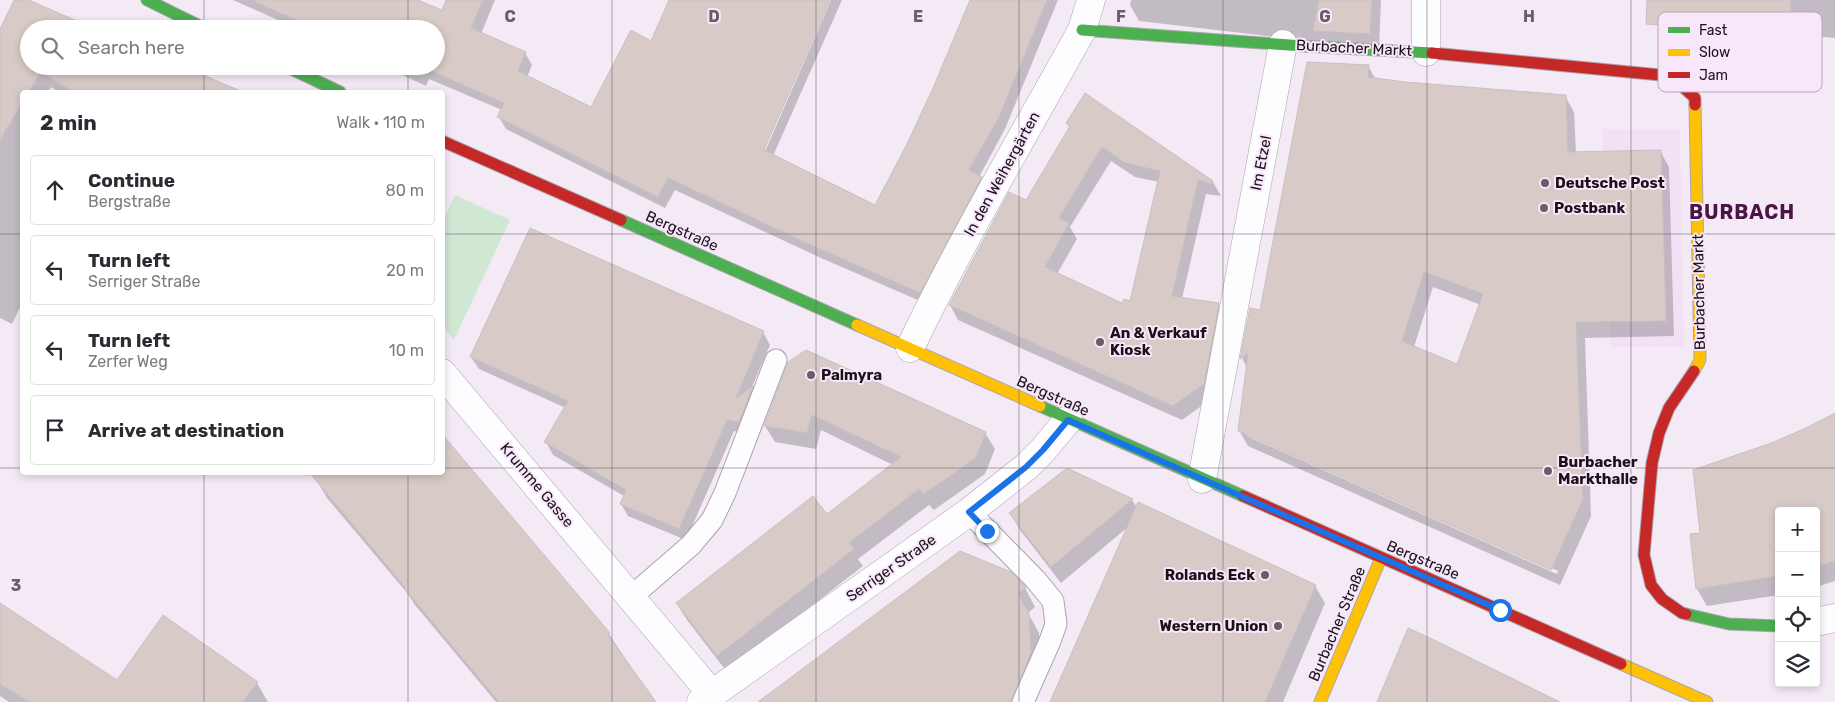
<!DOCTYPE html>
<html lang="en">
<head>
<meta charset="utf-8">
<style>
  :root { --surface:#fff; --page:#f2f2f3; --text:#2b2b33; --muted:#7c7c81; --line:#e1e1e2 }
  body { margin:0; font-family:Rubik,sans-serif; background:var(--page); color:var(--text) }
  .controls { position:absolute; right:15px; bottom:15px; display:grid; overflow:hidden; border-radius:5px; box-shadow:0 2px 8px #0003 }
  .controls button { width:45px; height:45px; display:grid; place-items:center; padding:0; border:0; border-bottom:1px solid var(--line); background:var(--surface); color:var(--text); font:25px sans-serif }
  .stop { position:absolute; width:15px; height:15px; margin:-11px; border:4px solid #1a73e8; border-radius:50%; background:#fff }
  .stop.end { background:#1a73e8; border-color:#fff; box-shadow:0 1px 5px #0008 }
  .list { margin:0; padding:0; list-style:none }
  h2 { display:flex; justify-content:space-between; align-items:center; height:65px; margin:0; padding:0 20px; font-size:21px }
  h2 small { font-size:16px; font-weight:400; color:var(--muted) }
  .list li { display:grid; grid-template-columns:32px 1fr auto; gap:15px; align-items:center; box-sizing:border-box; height:70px; margin:0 10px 10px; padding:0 10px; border:1px solid var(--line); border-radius:5px }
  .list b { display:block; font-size:19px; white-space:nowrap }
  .list p { margin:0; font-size:16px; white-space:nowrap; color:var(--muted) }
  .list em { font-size:16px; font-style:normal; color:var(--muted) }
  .icon { flex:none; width:28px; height:28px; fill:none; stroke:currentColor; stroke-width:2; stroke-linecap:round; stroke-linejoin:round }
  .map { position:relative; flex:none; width:1835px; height:702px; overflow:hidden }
  .search { position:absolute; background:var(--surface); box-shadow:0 2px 8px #0003; left:20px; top:20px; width:425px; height:55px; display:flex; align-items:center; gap:12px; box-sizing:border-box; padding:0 18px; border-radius:28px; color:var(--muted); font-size:19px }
  .panel { position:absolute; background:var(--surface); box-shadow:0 2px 8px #0003; left:20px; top:90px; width:425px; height:385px; border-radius:5px }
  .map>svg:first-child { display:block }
  .built { fill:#f2e1f4 }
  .green { fill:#d0e7d4 }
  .shadow { fill:#0003; fill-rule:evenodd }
  .building { fill:#d8cbc7; stroke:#c7c0c2; fill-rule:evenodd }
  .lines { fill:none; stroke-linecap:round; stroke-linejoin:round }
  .lane-casing { stroke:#aba4ac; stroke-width:23 }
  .street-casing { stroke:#aba4ac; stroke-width:29 }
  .fast-casing { stroke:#aba4ac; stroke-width:13 }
  .slow-casing { stroke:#aba4ac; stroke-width:13 }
  .jam-casing { stroke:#aba4ac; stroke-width:13 }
  .lane { stroke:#fdfcfe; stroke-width:21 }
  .street { stroke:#fdfcfe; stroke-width:28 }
  .fast { stroke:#4caf50; stroke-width:11 }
  .slow { stroke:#ffc107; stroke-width:11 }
  .jam { stroke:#c62828; stroke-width:11 }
  .route { stroke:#1a73e8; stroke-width:6 }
  .grid { fill:none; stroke:#665e66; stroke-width:1; stroke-opacity:0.55 }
  .poi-dot { fill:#665e66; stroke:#f8e6fa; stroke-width:2 }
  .labels { text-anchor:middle; stroke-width:4; stroke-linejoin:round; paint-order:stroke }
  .street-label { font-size:15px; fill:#191319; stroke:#f8e6fa }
  .poi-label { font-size:15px; font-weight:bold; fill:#191319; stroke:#f8e6fa; text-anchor:start }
  .district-label { font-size:20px; font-weight:bold; letter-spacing:1px; fill:#491543; stroke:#f8e6fa }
  .key { fill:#f8e6fa; stroke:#b5a7b6; stroke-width:1 }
  .key-label { font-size:14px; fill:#191319 }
  .grid-label { font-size:16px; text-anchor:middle; font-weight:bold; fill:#665e66; stroke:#f8e6fa; stroke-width:4; stroke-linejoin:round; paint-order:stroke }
</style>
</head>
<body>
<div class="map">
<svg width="1835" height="702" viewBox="0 0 1835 702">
  <rect width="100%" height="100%" fill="#f4eaf6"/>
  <!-- built -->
  <path class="built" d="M1602 129H1680L1684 347H1611Z"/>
  <!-- green -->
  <path class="green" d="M455 195 510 220 454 340 443 327V220Z"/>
  <!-- shadow -->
  <g class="shadow">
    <path d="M15 0H26L29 29V66L190 72 217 92H59L51 87 47 92H22V303L12 324 0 318V32Z"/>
    <path d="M233 0H415L442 12 447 0H495L481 34 525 53 532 65 527 77 592 109 651 43 671 0H828L760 155 763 156 831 0H842L773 156 876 207 935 88 970 0H1058L1005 129 979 177 988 190 927 304 821 258 675 190 665 208 506 129 499 117 502 110 429 79 426 86 383 66H436V29H298Z"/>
    <path d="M1131 0H1381L1379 49 1139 21 1130 5Z"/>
    <path d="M1668 0H1835V38L1800 35 1799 54 1711 47 1709 43 1690 41Z"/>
    <path d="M1368 66 1376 80 1565 96 1574 112 1576 153 1660 151 1669 167 1674 336 1585 338 1591 516 1560 585 1248 446 1239 430 1247 368 1242 358 1251 309 1261 311ZM1433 287 1481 305 1458 366 1414 347ZM1247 434 1558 571 1557 574 1247 436Z"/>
    <path d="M1067 123 1213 182 1221 196 1206 194 1182 299 1218 304 1226 319 1211 399 1182 420 958 320 950 305 1026 202 1070 129ZM1111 161 1135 177 1159 182 1131 303 1123 305 1057 274 1077 239 1070 227Z"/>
    <path d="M763 332 770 345 752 387 759 399 746 434 734 431 686 540 628 516 621 504 624 496 553 455 546 442 566 408 479 369 471 357Z"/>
    <path d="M789 363 985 433 995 449 985 474 934 510 929 505 858 559 863 566 727 672 687 620 677 604 827 516 893 465 821 430 816 449 775 442 765 426Z"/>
    <path d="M1835 414V581L1816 587V511H1779V595L1707 606 1697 589 1701 534 1774 443 1808 429Z"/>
    <path d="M442 436 609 634 654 702H496L415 605 408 594 327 498 317 481 442 472Z"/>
    <path d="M1132 500 1137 508 1315 586 1325 603 1283 702H1051L1128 527 1061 583 1020 530 1011 514Z"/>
    <path d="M1010 573 1025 588 1035 607 1028 613 1039 633 1041 672 1028 702H761Z"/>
    <path d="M0 604 117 682 257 683 268 702H9L0 696Z"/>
  </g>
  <!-- building -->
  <g class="building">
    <path d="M14 0H29L95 29H29V66H182L243 92H73L41 72 29 92H22V103L0 140V29Z"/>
    <path d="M251 0H418L442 10 446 0H483L471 28 526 52 518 71 591 107 631 30 651 41 669 0H830L764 150 875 205 907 144 933 88 970 0H1047L999 117 969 170 982 177 920 293 813 246 668 178 658 197 497 117 504 103 422 67 420 74 401 66H436V29H316Z"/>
    <path d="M1319 0H1372L1370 34 1313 31Z"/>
    <path d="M1647 0H1791L1789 35 1646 24Z"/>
    <path d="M1307 62 1369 65 1368 77 1405 82 1566 95 1568 152 1661 150 1666 321 1576 322 1583 499 1551 570 1238 431 1248 353 1240 359 1250 308 1260 310ZM1424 272 1483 294 1457 364 1402 341Z"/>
    <path d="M1085 93 1213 181 1212 184 1198 180 1172 296 1219 303 1204 384 1173 406 949 305 1009 192 1026 200 1070 126 1066 123ZM1102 147 1125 163 1160 171 1130 301 1124 299 1122 303 1045 267 1069 223 1059 218Z"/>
    <path d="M530 228 764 331 736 398 753 386 739 422 727 420 679 529 620 504 626 490 544 442 568 401 470 357Z"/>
    <path d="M806 350 986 432 976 458 924 494 919 489 849 543 854 549 717 656 676 603 813 496 827 514 901 457 812 415 807 433 764 426 788 362Z"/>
    <path d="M1835 413V561L1816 567V511H1779V576L1696 589 1690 534 1700 533 1693 470 1774 442 1808 427Z"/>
    <path d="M442 434 610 633 608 635 656 702H499L404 588 405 587 309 472H442Z"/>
    <path d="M1067 468 1133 499 1051 567 1009 513Z"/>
    <path d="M1138 502 1316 585 1265 702H1050Z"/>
    <path d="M960 551 1011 572 1026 587 1018 594 1029 613 1031 653 1011 702H758Z"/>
    <path d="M0 603 117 680 163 615 258 682 243 702H29L0 684Z"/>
    <path d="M1408 628 1428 637 1560 702H1377Z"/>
  </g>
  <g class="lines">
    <!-- lane casing -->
    <g class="lane-casing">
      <g id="lane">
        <path d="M969 512 1035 579 1053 601 1056 624 1050 641 1023 702"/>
        <path d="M631 597 691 545 712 520 725 493 776 360"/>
      </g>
    </g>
    <!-- street casing -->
    <g class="street-casing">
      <g id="street">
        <path d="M1426 52V0"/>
        <path d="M910 348C962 239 1024 135 1082 30L1091 0"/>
        <path d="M442 373 712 694"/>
        <path d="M1202 479 1283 44"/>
        <path d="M1816 622 1835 618"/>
        <path d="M701 702 969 512 1026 467 1043 450 1068 420"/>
      </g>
    </g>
    <!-- fast casing -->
    <g class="fast-casing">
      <g id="fast">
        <path d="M147 0 206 29"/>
        <path d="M1082 30 1303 46 1432 53"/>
        <path d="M285 66 340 92"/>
        <path d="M621 220 857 325"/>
        <path d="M1040 406 1243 496"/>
        <path d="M1686 614 1729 624 1779 626"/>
      </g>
    </g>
    <!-- slow casing -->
    <g class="slow-casing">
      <g id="slow">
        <path d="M857 325 1040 406"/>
        <path d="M1694 371 1700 360 1695 105"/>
        <path d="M1621 664 1707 702"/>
        <path d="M1320 702 1381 558"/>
      </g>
    </g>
    <!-- jam casing -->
    <g class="jam-casing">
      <g id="jam">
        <path d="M1432 53 1671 76 1695 98V105"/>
        <path d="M442 141 621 220"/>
        <path d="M1243 496 1621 664"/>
        <path d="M1686 614 1682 613 1662 599 1651 585 1644 555 1652 463 1659 433 1669 408 1694 371"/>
      </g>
    </g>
    <!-- lane -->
    <use href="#lane" class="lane"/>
    <!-- street -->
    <use href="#street" class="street"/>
    <!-- fast -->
    <use href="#fast" class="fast"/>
    <!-- slow -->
    <use href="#slow" class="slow"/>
    <!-- jam -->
    <use href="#jam" class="jam"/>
  </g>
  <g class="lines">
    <!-- route -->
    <path class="route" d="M987 531 969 512 1026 467 1043 450 1068 420 1500 610"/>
  </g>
  <!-- grid -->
  <path class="grid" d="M204 0V29M408 0V29M612 0V702M816 0V702M1019 0V702M1223 0V702M1427 0V702M1631 0V702M204 66V92M408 66V92M0 234H22M442 234H1835M0 468H22M442 468H1835M204 472V702M408 472V702"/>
  <!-- markers -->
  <g class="poi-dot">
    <circle cx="1545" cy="183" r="5"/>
    <circle cx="1544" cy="208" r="5"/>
    <circle cx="1100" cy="342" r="5"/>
    <circle cx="811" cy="375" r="5"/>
    <circle cx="1548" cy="471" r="5"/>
    <circle cx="1265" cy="575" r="5"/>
    <circle cx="1278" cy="626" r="5"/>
  </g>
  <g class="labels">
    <!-- street labels -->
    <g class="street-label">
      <text transform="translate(1354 48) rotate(3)" y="5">Burbacher Markt</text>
      <text transform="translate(1261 163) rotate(-79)" y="5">Im Etzel</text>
      <text transform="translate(1002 174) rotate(-61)" y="5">In den Weihergärten</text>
      <text transform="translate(682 231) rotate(24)" y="5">Bergstraße</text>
      <text transform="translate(1699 292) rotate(-91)" y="5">Burbacher Markt</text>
      <text transform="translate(1053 396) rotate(24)" y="5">Bergstraße</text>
      <text transform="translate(537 485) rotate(50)" y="5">Krumme Gasse</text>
      <text transform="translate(1423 560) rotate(23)" y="5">Bergstraße</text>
      <text transform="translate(891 568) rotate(-35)" y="5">Serriger Straße</text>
      <text transform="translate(1337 624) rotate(-67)" y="5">Burbacher Straße</text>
    </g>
    <!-- poi labels -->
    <g class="poi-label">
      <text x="1555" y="188">Deutsche Post</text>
      <text x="1554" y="213">Postbank</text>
      <text x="1110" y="338">An &amp; Verkauf<tspan x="1110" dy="17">Kiosk</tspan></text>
      <text x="821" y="380">Palmyra</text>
      <text x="1558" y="467">Burbacher<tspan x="1558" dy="17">Markthalle</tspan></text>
      <text x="1255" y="580" text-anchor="end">Rolands Eck</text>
      <text x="1268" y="631" text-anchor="end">Western Union</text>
    </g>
    <!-- district labels -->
    <g class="district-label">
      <text x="1742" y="219">BURBACH</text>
    </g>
  </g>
  <!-- legend -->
  <rect x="1658" y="12" width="164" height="80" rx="8" class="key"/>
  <rect x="1668" y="27" width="22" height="6" fill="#4caf50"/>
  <rect x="1668" y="49" width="22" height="7" fill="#ffc107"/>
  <rect x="1668" y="72" width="22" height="6" fill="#c62828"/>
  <g class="key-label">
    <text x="1699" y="35">Fast</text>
    <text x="1699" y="57">Slow</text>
    <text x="1699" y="80">Jam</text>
  </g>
  <g class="grid-label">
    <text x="510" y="22">C</text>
    <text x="714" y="22">D</text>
    <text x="918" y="22">E</text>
    <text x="1121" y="22">F</text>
    <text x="1325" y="22">G</text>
    <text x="1529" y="22">H</text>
    <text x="16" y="591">3</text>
  </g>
</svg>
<div class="controls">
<button>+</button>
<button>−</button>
<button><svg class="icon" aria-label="locate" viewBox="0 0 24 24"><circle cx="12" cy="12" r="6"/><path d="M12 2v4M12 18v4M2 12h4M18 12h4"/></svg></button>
<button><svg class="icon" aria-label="layers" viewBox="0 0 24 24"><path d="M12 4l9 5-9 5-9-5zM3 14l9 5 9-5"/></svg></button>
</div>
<div class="stop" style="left:1500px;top:610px"></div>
<div class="stop end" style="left:987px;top:531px"></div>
<div class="search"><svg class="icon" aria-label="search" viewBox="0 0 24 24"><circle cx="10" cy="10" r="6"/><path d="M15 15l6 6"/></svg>Search here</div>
<section class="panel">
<h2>2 min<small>Walk · 110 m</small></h2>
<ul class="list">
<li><svg class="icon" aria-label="ahead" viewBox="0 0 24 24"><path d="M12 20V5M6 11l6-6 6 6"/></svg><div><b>Continue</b><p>Bergstraße</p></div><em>80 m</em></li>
<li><svg class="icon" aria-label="left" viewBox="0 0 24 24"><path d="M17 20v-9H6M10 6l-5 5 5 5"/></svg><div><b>Turn left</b><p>Serriger Straße</p></div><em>20 m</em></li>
<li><svg class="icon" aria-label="left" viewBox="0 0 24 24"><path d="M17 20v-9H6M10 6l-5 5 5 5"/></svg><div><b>Turn left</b><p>Zerfer Weg</p></div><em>10 m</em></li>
<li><svg class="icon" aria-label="arrive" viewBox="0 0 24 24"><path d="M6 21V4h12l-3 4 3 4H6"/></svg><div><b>Arrive at destination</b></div></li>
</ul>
</section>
</div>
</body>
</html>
